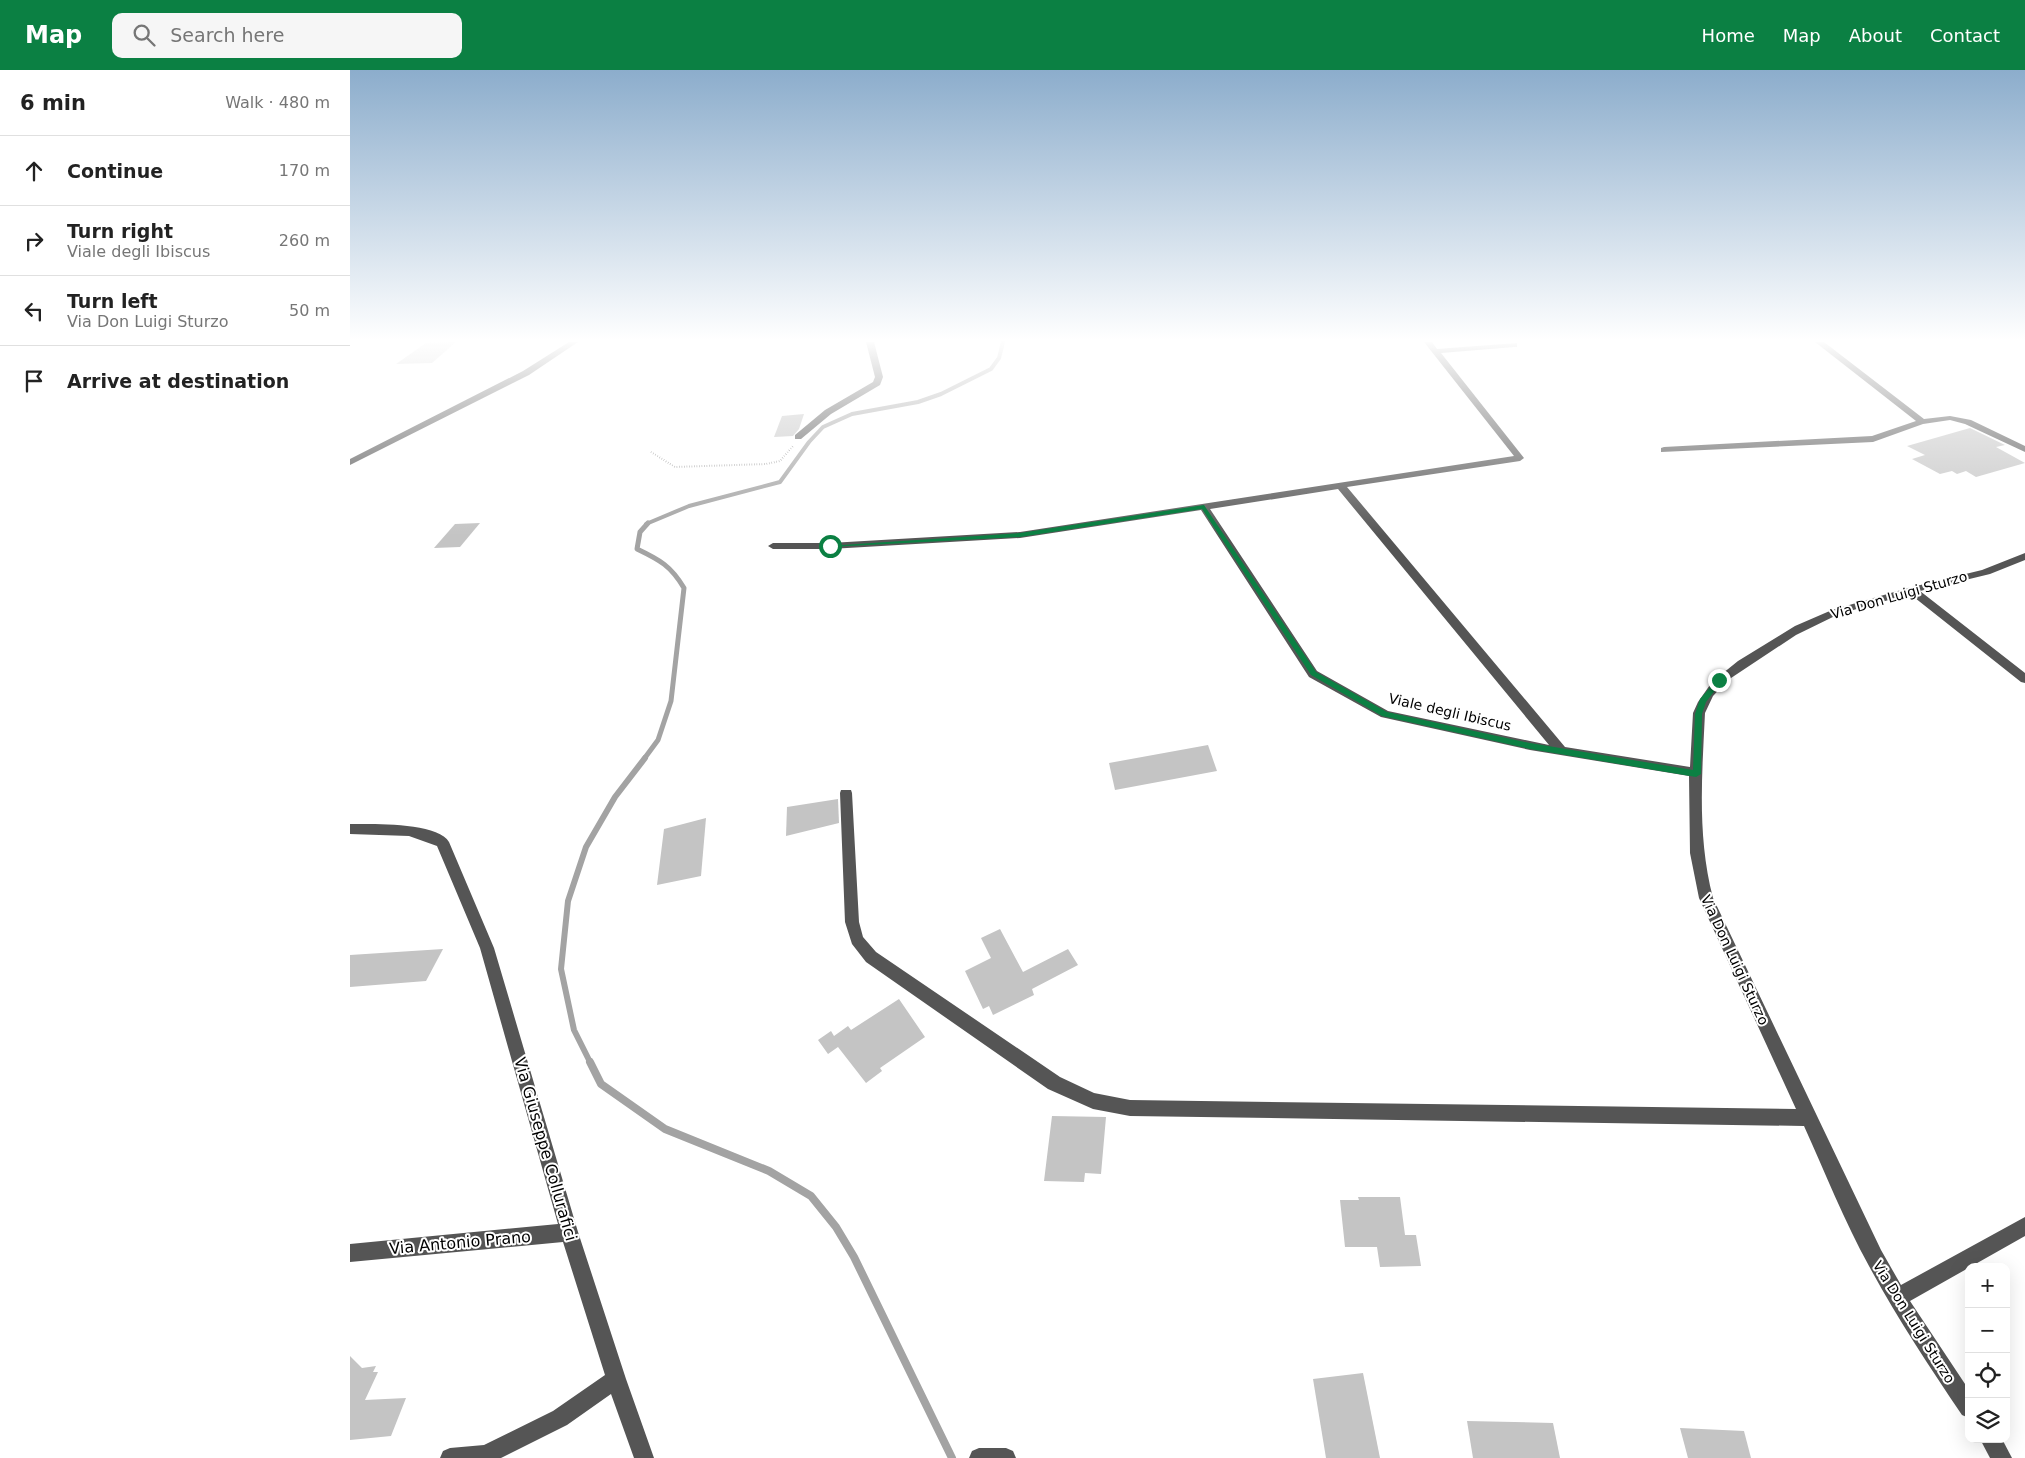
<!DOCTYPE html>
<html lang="en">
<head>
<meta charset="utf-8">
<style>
  :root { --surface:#fff; --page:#f6f6f6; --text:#222; --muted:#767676; --line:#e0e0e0; --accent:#0b8043 }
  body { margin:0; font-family:"DejaVu Sans",sans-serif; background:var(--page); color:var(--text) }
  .controls { position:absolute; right:15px; bottom:15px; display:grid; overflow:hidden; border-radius:10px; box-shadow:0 5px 20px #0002 }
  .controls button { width:45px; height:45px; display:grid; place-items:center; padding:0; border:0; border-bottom:1px solid var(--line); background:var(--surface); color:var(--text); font:25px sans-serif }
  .stop { position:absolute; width:15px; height:15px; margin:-11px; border:4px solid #0b8043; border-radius:50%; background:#fff }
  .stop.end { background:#0b8043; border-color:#fff; box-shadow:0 1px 5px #0008 }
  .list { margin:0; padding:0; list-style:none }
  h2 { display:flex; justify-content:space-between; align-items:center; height:65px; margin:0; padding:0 20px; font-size:21px }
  h2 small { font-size:16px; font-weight:400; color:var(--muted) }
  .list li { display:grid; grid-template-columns:32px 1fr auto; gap:15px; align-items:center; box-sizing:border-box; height:70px; padding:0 20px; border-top:1px solid var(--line) }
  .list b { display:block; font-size:19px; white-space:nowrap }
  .list p { margin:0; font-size:16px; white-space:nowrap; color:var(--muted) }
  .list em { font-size:16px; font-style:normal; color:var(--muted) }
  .icon { flex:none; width:28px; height:28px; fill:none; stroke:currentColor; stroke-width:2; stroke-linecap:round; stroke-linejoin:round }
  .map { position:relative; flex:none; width:1675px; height:1388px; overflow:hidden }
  header { display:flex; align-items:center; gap:30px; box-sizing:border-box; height:70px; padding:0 25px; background:var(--accent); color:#fff }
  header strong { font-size:24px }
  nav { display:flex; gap:28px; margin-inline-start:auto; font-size:18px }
  .search { width:350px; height:45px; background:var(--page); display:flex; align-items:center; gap:12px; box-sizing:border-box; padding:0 18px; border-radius:10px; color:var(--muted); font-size:19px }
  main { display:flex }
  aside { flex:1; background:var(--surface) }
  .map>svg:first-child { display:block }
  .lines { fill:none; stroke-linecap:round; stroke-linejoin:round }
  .stream-far3 { stroke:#a3a3a3; stroke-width:4 }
  .stream-far2 { stroke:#a3a3a3; stroke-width:5 }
  .stream-far1 { stroke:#a3a3a3; stroke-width:6 }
  .stream { stroke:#a3a3a3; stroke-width:8 }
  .building { fill:#c4c4c4 }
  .path { stroke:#777; stroke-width:2; stroke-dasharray:0.5 2; stroke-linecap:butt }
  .minor { fill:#555; fill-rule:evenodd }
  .route { fill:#0b8043 }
  .labels { text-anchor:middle; stroke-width:4; stroke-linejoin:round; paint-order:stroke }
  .street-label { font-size:14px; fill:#000; stroke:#fff }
  .near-street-label { font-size:16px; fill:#000; stroke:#fff }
</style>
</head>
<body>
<header>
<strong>Map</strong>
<div class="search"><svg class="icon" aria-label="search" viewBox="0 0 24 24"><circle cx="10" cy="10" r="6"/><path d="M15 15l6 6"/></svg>Search here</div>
<nav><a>Home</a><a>Map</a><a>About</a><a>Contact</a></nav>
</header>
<main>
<aside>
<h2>6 min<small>Walk · 480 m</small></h2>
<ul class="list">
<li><svg class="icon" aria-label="ahead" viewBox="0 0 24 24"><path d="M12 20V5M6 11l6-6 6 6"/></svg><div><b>Continue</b></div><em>170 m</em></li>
<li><svg class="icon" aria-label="right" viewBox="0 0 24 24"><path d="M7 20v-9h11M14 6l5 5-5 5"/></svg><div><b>Turn right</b><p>Viale degli Ibiscus</p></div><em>260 m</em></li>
<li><svg class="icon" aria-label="left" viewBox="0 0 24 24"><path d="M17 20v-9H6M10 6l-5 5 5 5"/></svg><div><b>Turn left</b><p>Via Don Luigi Sturzo</p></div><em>50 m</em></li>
<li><svg class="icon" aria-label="arrive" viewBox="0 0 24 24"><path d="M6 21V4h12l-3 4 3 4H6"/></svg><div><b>Arrive at destination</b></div></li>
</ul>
</aside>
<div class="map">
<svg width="1675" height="1388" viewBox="0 0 1675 1388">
  <rect width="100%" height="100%" fill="#fff"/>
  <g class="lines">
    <!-- stream-far3 -->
    <path class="stream-far3" d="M296 454 339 436 430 412 459 372 473 357 502 344 568 332 591 324 641 299 649 288 653 272"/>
    <!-- stream-far2 -->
    <path class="stream-far2" d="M294 689 308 670 321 631 334 518C321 496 310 490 287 479L290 462 298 453"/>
    <!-- stream-far1 -->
    <path class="stream-far1" d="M241 994 224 960 211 899 218 831 236 777 265 727 295 688"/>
    <!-- stream -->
    <path class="stream" d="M240 992 251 1014 315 1059 419 1101 461 1126 486 1157 504 1187 602 1388"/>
  </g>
  <!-- building -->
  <g class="building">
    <path d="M106 272 82 293 46 294 76 273Z"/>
    <path d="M454 344 449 359 443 366 424 367 432 346Z"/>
    <path d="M1620 358 1655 375 1646 377 1675 393 1626 407 1616 401 1607 404 1602 401 1590 404 1562 389 1575 385 1557 376Z"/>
    <path d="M130 453 110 477 84 478 105 454Z"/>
    <path d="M858 675 867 701 765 720 759 693Z"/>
    <path d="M488 729 489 753 436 766 437 737Z"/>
    <path d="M356 748 351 806 307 815 314 759Z"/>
    <path d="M650 859 673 902 718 879 728 895 682 919 684 925 643 945 639 936 633 939 615 901 641 888 631 868Z"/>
    <path d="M93 879 76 911 0 917V885Z"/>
    <path d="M549 929 575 967 530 998 532 1001 516 1013 488 977 478 984 468 970 481 961 484 966 498 956 501 960Z"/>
    <path d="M702 1046 756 1047 751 1104 735 1103 734 1112 694 1111Z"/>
    <path d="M1008 1127H1050L1055 1165H1066L1071 1196 1030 1197 1027 1177H995L990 1130H1009Z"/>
    <path d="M0 1286 12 1298 26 1296 23 1302H28L15 1330 56 1328 41 1366 0 1370Z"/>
    <path d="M1013 1303 1030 1388H976L963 1309Z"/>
    <path d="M1117 1351 1203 1353 1210 1388H1123Z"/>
    <path d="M1330 1358 1394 1361 1401 1388H1338Z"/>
  </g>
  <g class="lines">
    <!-- path -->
    <path class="path" d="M301 382 325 397 416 394 430 391 443 376"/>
    <!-- minor -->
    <g class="minor">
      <path d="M219 272H228L179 305 0 395V389L173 301Z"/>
      <path d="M516 272H524L533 307 530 315 481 344 451 369H445V365L475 340 523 312 525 307Z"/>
      <path d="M1074 272H1082L1087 279 1167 273V277H1164L1091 283 1174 388 1170 391 997 417 1215 677 1340 697 1343 643 1348 632 1362 612 1388 591 1445 556 1482 540 1558 518 1632 500 1675 483V490L1640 504 1570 521 1675 603V613L1671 612 1560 524 1489 544 1446 565 1378 610 1363 626 1355 643C1352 706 1347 766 1363 828L1531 1180 1551 1215 1675 1147V1166L1560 1231 1619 1320V1348L1612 1345C1579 1296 1547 1248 1519 1196 1494 1151 1475 1102 1454 1056L780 1046 743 1039 698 1019 516 892 502 874 495 852 490 723 491 720H501L502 723 509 852 513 867 526 882 710 1007 744 1023 780 1030 1446 1039 1349 828 1340 783 1339 706 1180 680 1031 647 959 607 851 440 670 468 480 479H423L418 476 423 473H480L670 462 1164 386ZM988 419 1199 675 1038 641 967 601 860 439Z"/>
      <path d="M1465 272H1474L1574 349 1600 346 1621 350 1675 376V382L1615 354 1600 350 1573 354 1523 372 1311 382V378L1314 377 1522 366 1566 351Z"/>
      <path d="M0 754C21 754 88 752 99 772L144 878 228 1162 276 1309 304 1388H284L261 1324 217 1355 151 1388H90L93 1381 100 1378 134 1375 203 1341 255 1305 213 1172 0 1192V1174L208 1154 130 878 87 776 59 766 0 764Z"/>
      <path d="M1630 1369H1652L1662 1388H1640Z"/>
      <path d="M629 1378H656L663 1381 666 1388H619L622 1381Z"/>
    </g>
  </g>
  <!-- sky -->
  <linearGradient id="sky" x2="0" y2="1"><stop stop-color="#8cadcc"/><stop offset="0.58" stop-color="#fff"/><stop offset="1" stop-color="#fff" stop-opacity="0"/></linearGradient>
  <rect width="1675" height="466" fill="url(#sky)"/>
  <!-- route -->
  <path class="route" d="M854 435 966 602 1037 642 1180 673 1343 700 1345 644 1350 629 1369 607 1373 610 1356 632 1352 644 1351 704 1346 707 1180 679 1032 646 961 605 852 439 670 467 480 477 477 476 670 463Z"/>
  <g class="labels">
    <!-- street labels -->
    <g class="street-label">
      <text transform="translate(1549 525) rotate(-16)" y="5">Via Don Luigi Sturzo</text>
      <text transform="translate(1100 642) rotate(13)" y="5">Viale degli Ibiscus</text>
      <text transform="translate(1385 890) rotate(65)" y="5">Via Don Luigi Sturzo</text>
      <text transform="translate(1564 1252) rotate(58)" y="5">Via Don Luigi Sturzo</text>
    </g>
    <!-- near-street labels -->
    <g class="near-street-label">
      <text transform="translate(196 1079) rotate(74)" y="6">Via Giuseppe Collurafici</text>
      <text transform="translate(110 1172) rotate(-5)" y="6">Via Antonio Prano</text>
    </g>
  </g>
</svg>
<div class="controls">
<button>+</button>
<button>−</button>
<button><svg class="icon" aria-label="locate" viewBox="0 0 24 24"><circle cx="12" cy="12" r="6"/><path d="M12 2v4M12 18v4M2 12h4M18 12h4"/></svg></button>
<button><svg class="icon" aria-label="layers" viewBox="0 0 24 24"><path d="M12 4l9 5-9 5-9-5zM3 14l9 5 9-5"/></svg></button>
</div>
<div class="stop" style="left:480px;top:476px"></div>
<div class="stop end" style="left:1369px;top:610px"></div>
</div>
</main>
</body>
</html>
